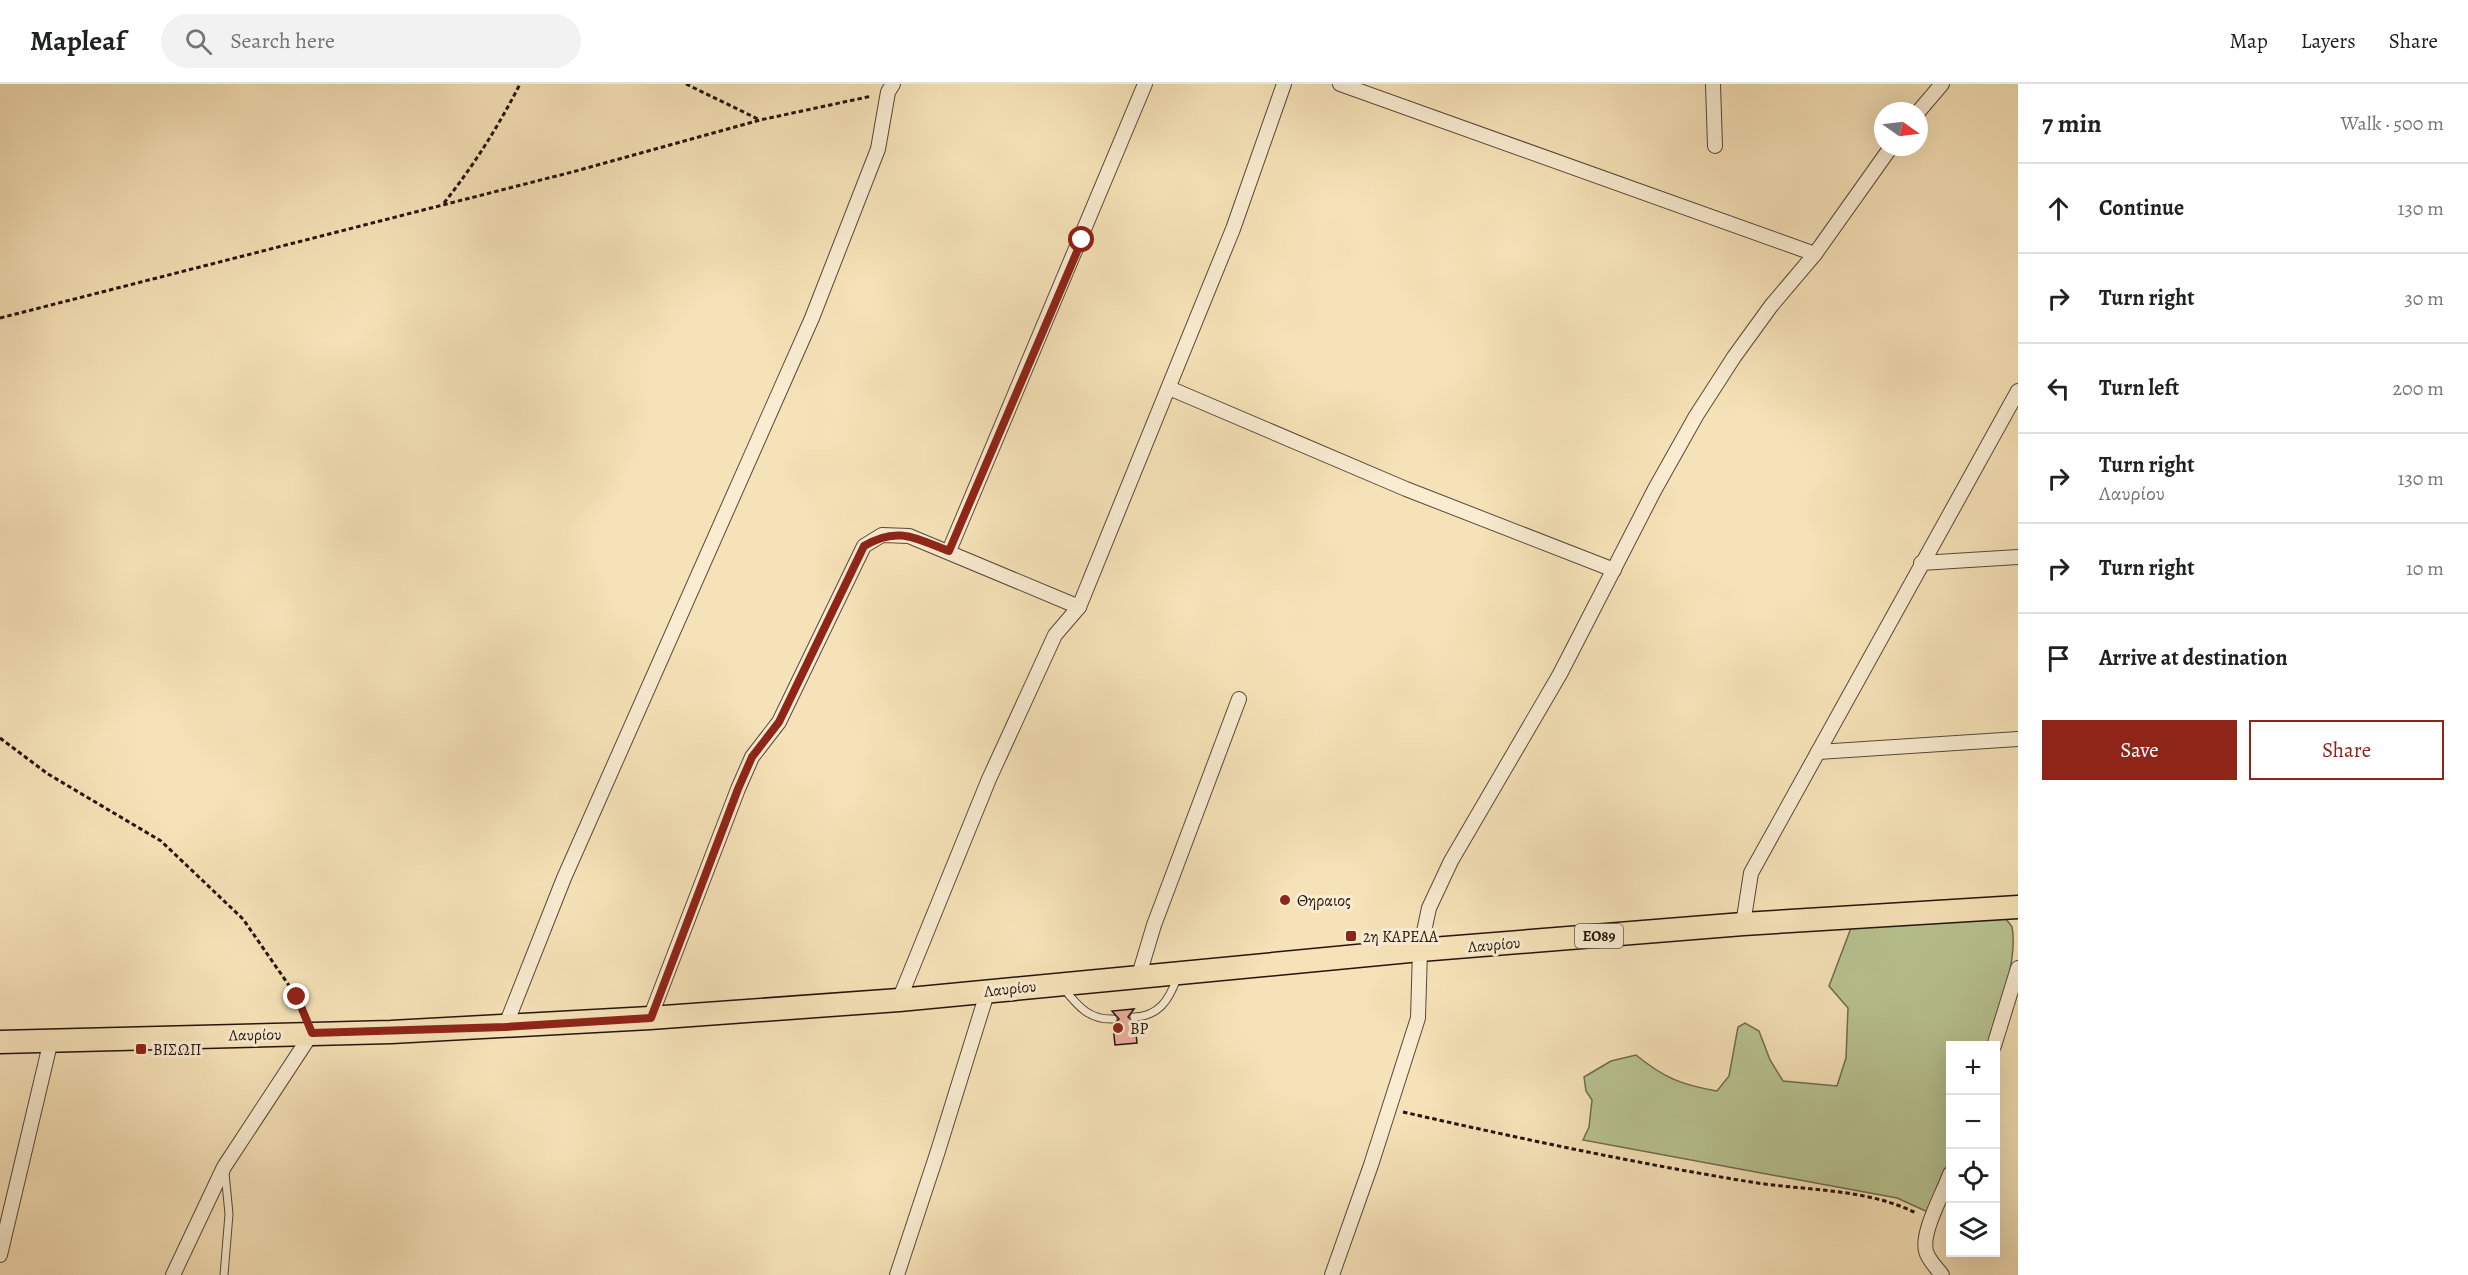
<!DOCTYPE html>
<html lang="en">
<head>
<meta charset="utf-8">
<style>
  :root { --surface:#fff; --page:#f2f2f2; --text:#202124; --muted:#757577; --line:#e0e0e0; --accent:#8f2418 }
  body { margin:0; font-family:Alegreya,serif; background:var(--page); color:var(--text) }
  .controls { position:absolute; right:18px; bottom:18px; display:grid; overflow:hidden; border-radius:0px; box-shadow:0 6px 24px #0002 }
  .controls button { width:54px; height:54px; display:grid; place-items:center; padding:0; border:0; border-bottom:2px solid var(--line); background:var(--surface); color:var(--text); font:30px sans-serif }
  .compass { position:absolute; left:1874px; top:18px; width:54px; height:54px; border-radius:50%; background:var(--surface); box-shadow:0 6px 24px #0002; rotate:104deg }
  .stop { position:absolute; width:18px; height:18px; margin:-14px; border:4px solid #8f2418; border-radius:50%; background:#fff }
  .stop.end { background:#8f2418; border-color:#fff; box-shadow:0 2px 6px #0008 }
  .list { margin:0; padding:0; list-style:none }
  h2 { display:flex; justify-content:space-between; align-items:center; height:78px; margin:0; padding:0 24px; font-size:26px }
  h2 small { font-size:20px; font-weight:400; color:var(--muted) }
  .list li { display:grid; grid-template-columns:39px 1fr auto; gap:18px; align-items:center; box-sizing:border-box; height:90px; padding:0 24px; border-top:2px solid var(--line) }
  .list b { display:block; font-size:22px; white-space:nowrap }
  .list p { margin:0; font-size:20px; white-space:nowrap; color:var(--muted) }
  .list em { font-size:20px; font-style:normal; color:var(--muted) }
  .actions { display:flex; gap:12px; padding:18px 24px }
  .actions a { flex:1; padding:14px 0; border:2px solid var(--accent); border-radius:0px; text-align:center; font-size:21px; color:var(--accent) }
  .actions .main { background:var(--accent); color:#fff }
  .icon { flex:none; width:33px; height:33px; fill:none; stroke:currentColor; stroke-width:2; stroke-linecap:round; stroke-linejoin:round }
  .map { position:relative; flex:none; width:2018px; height:1191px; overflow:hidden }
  header { display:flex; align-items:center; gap:36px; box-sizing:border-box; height:84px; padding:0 30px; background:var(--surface); border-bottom:2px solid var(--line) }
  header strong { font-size:28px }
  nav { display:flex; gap:33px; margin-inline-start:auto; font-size:21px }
  .search { width:420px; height:54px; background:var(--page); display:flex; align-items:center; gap:15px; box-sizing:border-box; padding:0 21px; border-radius:33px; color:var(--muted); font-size:22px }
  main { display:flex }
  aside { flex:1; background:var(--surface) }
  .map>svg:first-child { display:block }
  .green { fill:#b8c492; stroke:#6e6c50; stroke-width:1.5 }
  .building { fill:#edae9b; stroke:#24140d; stroke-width:1.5 }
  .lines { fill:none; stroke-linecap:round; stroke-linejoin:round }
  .lane-casing { stroke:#584838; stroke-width:9 }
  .street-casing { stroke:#584838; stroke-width:16 }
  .primary-casing { stroke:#24140d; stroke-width:25 }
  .path { stroke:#24140d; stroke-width:3; stroke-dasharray:4.5 3; stroke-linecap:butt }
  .lane { stroke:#f9ecd1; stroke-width:7 }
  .street { stroke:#f9ecd1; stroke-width:14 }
  .primary { stroke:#f6e2b8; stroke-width:22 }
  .route { stroke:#8f2418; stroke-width:8 }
  .poi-dot { fill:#8f2418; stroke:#f9ecd1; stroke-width:2 }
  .labels { text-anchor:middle; stroke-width:6; stroke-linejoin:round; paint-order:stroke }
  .shield { fill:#f9ecd1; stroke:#645548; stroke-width:1.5 }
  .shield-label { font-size:15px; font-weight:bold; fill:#24140d }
  .poi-label { font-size:16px; fill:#24140d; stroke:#f9ecd1; text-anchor:start }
  .street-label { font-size:16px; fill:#24140d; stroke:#f9ecd1 }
</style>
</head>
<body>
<header>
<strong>Mapleaf</strong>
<div class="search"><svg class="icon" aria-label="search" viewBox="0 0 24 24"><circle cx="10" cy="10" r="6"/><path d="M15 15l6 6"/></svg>Search here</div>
<nav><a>Map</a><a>Layers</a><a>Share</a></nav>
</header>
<main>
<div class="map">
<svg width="2018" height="1191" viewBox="0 0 2018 1191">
  <rect width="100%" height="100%" fill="#f6e2b8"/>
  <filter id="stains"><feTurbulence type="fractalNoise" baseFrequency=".00333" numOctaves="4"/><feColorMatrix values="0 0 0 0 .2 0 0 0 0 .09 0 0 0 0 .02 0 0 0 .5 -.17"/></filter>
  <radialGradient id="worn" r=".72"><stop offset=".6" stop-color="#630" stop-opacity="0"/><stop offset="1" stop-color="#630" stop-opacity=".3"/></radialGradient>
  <!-- green -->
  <path class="green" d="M2000 828C2004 833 2009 838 2012 843 2018 872 1999 932 1989 961L1950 962V1072L1930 1129 1897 1114 1583 1056 1589 1043 1592 1016 1586 1007 1584 993 1611 977 1636 971C1664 994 1682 1001 1717 1007L1729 992 1738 943 1745 939 1759 947 1770 976 1783 997 1837 1002 1846 974 1848 924 1829 902 1851 844Z"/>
  <!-- building -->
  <path class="building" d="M1134 925 1128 933 1135 939 1137 959 1115 961 1113 941 1119 935 1112 927Z"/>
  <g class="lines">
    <!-- lane casing -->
    <g class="lane-casing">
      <g id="lane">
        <path d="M1064 905C1078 922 1089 936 1113 935"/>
        <path d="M1134 933C1159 932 1169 916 1177 894"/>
        <path d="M224 1191 229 1130 225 1089"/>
      </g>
    </g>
    <!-- street casing -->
    <g class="street-casing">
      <g id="street">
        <path d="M1340 0 1815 170"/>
        <path d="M1713 0 1715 62"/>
        <path d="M1919 27 1942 0"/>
        <path d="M1169 304 1406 405 1614 486"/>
        <path d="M949 467 1145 0"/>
        <path d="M1921 479 2018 473"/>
        <path d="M1818 668 2018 655"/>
        <path d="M1743 840 1751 789 2018 307"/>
        <path d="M1139 891 1154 841 1239 615"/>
        <path d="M899 916 989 695 1055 551 1079 523 1233 145 1284 0"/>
        <path d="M650 934 738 705 752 673 779 638 864 462 882 451 909 452 1079 523"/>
        <path d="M505 943 564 794 812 234 878 65 888 8 893 0"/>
        <path d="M1994 962 2018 884"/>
        <path d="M0 1171 51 956"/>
        <path d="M173 1191 224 1083 312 949"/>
        <path d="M897 1191 937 1070 988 906"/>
        <path d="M1332 1191 1371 1081 1418 934 1420 866 1429 824 1451 777 1560 590 1655 405 1696 332 1734 273 1771 222 1815 170 1891 63"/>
        <path d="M1942 1191C1937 1184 1928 1176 1926 1167 1921 1148 1943 1110 1950 1090"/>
      </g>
    </g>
    <!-- primary casing -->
    <g class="primary-casing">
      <path id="primary" d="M0 958 391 948 650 934 899 916 1420 866 1743 840 2018 823"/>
    </g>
    <!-- path -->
    <g class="path">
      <path d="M686 0 760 36"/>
      <path d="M444 119C474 81 498 43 520 0"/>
      <path d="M0 234 576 87 760 36 872 12"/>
      <path d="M0 654 48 690 161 757 243 835 297 913 304 931"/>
      <path d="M1403 1028C1518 1054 1634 1079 1751 1098 1806 1107 1866 1104 1916 1129"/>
    </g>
    <!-- lane -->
    <use href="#lane" class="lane"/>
    <!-- street -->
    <use href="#street" class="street"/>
    <!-- primary -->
    <use href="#primary" class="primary"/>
  </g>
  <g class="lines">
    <!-- route -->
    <path class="route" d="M297 913 312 949 505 943 651 934 738 705 752 673 779 638 864 462C897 442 915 454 949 467L1082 156"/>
  </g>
  <!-- markers -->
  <g class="poi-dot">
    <circle cx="1285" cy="816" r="6"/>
    <rect x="1345" y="846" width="12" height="12" rx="3"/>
    <circle cx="1118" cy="944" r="6"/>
    <rect x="135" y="959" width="12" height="12" rx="3"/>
  </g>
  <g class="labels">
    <!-- shield labels -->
    <rect class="shield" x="1575" y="840" width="48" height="24" rx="4.5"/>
    <g class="shield-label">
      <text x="1599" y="857">ΕΟ89</text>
    </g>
    <!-- poi labels -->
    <g class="poi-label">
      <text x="1297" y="822">Θηραιος</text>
      <text x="1363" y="858">2η ΚΑΡΕΛΑ</text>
      <text x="1130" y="950">BP</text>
      <text x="153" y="971">ΒΙΣΩΠ</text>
    </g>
    <!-- street labels -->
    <g class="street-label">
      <text transform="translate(1494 860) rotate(-5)" y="6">Λαυρίου</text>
      <text transform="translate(1010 904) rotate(-6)" y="6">Λαυρίου</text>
      <text transform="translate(255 950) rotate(-1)" y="6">Λαυρίου</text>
    </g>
  </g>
  <rect width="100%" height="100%" filter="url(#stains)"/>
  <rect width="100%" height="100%" fill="url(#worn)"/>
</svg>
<div class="controls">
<button>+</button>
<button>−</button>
<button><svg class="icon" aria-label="locate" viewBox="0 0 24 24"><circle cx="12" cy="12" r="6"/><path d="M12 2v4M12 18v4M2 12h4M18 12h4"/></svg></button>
<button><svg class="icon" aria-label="layers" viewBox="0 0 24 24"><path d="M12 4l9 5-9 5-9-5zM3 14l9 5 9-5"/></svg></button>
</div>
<svg class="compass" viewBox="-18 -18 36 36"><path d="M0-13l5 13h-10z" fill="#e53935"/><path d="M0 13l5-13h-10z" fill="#757577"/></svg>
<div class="stop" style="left:1082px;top:156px"></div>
<div class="stop end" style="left:297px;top:913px"></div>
</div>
<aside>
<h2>7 min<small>Walk · 500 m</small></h2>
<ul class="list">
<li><svg class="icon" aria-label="ahead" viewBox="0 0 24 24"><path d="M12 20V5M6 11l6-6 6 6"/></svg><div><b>Continue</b></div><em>130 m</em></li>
<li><svg class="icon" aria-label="right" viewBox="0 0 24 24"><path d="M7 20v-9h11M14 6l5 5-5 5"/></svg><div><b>Turn right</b></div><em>30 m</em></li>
<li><svg class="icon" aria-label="left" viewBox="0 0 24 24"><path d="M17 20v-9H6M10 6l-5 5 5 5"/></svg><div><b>Turn left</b></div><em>200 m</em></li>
<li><svg class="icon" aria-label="right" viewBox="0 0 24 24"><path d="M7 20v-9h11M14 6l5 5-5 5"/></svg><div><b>Turn right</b><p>Λαυρίου</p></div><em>130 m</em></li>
<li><svg class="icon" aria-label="right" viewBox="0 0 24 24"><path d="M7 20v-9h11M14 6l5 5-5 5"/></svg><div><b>Turn right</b></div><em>10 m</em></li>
<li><svg class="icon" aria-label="arrive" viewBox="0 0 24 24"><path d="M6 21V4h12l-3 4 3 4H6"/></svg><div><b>Arrive at destination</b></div></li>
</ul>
<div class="actions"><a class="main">Save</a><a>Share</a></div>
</aside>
</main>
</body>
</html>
